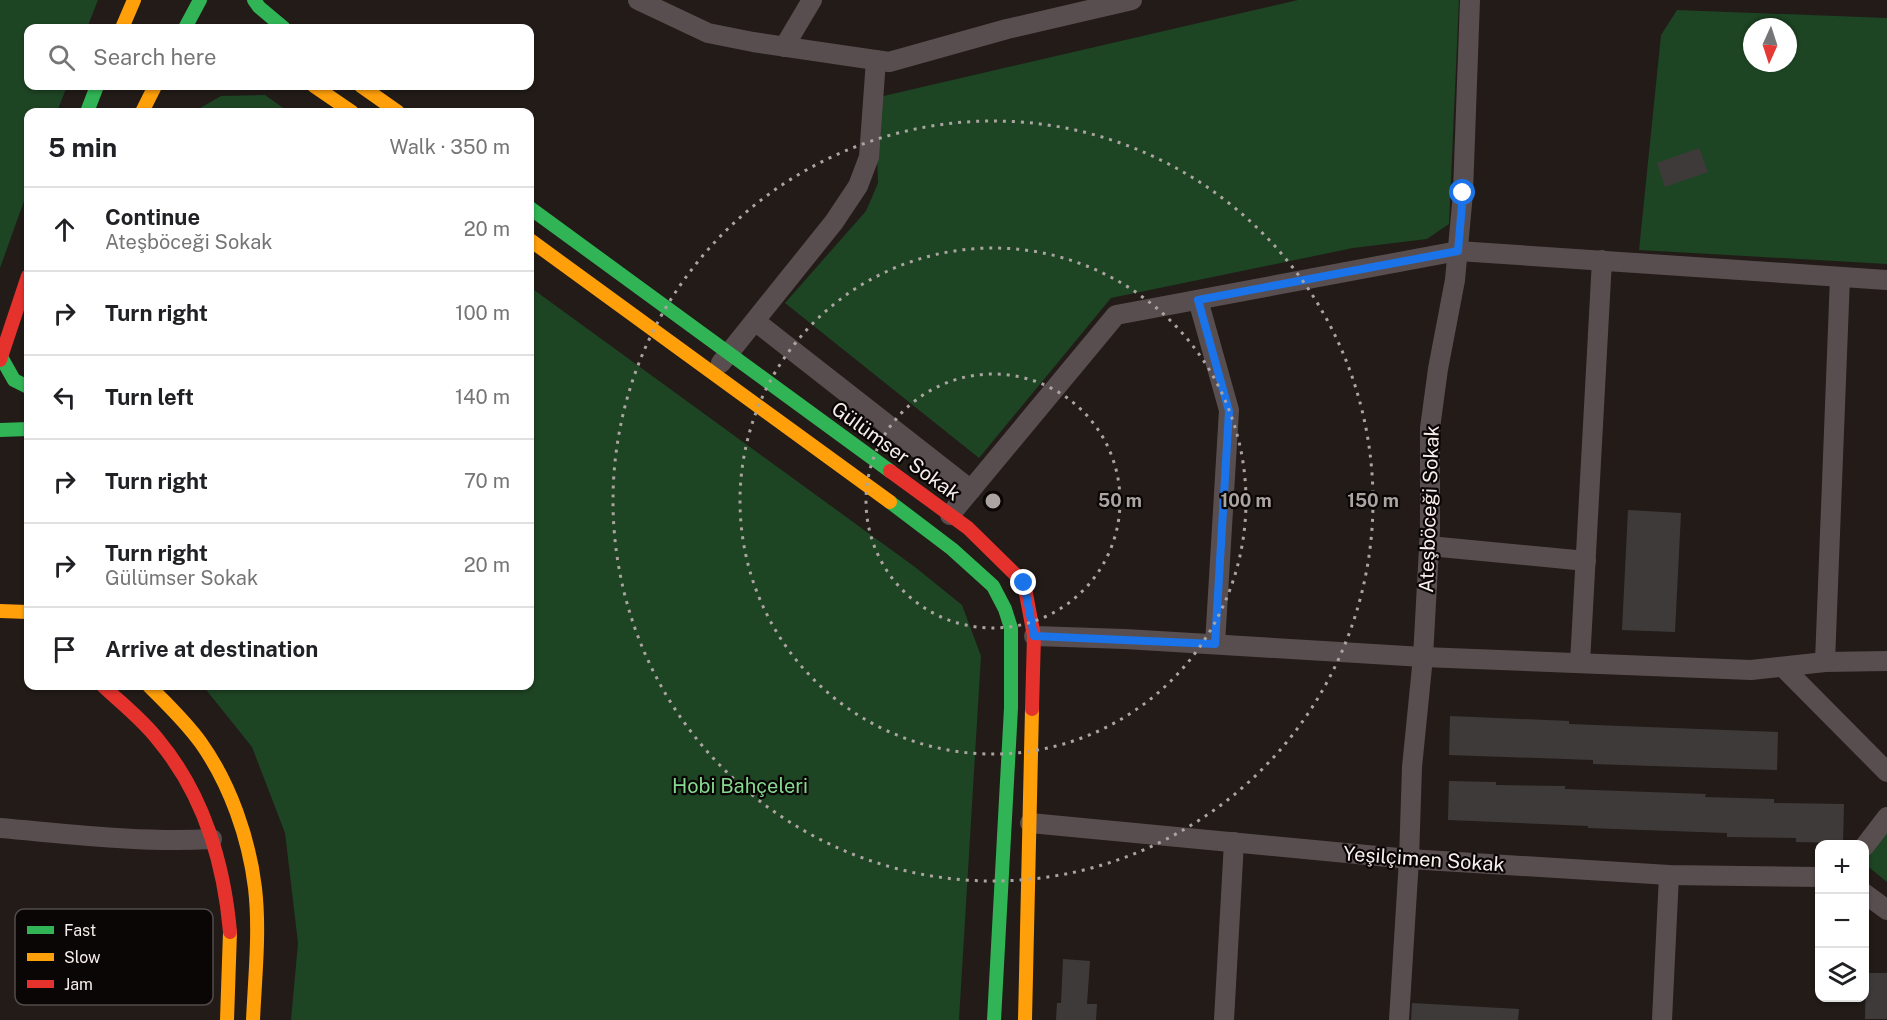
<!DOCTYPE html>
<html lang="en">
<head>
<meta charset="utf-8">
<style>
  :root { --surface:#fff; --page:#f2f2f2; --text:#202124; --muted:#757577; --line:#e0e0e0 }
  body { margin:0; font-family:"Public Sans",sans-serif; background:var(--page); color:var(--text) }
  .controls { position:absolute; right:18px; bottom:18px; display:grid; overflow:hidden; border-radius:12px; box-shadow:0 2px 4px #0004 }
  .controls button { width:54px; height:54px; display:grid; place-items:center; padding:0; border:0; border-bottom:2px solid var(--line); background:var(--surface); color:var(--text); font:30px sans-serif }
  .compass { position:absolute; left:1743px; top:18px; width:54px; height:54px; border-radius:50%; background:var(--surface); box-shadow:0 2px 4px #0004; rotate:183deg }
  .stop { position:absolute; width:18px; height:18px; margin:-14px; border:4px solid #1a73e8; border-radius:50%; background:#fff }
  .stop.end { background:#1a73e8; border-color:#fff; box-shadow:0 2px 6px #0008 }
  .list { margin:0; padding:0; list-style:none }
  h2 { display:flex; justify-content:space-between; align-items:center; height:78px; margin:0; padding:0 24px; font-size:26px }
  h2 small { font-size:20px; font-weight:400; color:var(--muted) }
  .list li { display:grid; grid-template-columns:39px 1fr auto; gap:18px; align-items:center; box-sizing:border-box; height:84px; padding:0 24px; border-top:2px solid var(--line) }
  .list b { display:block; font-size:22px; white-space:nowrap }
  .list p { margin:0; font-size:20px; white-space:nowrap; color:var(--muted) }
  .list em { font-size:20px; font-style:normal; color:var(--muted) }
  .icon { flex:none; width:33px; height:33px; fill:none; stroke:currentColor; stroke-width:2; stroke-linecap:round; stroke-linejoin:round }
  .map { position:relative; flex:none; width:1887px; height:1020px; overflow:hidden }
  .search { position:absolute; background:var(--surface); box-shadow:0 2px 4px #0004; left:24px; top:24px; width:510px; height:66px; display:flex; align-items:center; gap:15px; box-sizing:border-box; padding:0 21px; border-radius:12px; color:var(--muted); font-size:22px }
  .panel { position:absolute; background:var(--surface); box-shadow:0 2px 4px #0004; left:24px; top:108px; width:510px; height:582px; border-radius:12px }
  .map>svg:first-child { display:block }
  .green { fill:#1d4423; fill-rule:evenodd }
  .building { fill:#3f3a3a }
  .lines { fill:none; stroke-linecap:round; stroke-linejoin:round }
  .street { stroke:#594e4f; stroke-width:20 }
  .fast { stroke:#30b455; stroke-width:14 }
  .slow { stroke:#ff9f0a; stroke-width:14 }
  .jam { stroke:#e5322d; stroke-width:14 }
  .route { stroke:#1a73e8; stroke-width:8 }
  .ring { fill:none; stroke:#aca4a1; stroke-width:3; stroke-dasharray:3 6 }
  .labels { text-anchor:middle; stroke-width:4.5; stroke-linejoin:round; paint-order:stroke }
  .street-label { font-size:20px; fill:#f7eeeb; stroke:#0a0605 }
  .park-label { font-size:20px; fill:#84d990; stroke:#0a0605 }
  .key { fill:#0a0605; stroke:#514c4a; stroke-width:1.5 }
  .key-label { font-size:16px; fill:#f7eeeb }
  .centre { fill:#aca4a1; stroke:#0a0605; stroke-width:3 }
  .ring-label { font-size:18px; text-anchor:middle; font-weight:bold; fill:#aca4a1; stroke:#0a0605; stroke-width:4.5; stroke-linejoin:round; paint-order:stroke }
</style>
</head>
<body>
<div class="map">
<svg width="1887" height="1020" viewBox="0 0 1887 1020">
  <rect width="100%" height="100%" fill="#221b18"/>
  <!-- green -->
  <g class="green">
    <path d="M0 0H98L87 28H28V86H67L57 112H28V190L0 268Z"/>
    <path d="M1298 0H1459L1449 224 1427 239 1353 248 1111 298 979 458 785 303 866 211 878 183 875 98Z"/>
    <path d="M1677 10 1887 18V264L1639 250 1661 35ZM1752 27H1788V63H1752Z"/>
    <path d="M265 95 289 112H193L221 96Z"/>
    <path d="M530 287 915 567 962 605 981 656 959 1020H291L298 943 285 833 252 747 203 686H530Z"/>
    <path d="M1887 823V882L1865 864V850Z"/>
  </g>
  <!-- building -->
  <g class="building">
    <path d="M1699 148 1708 172 1665 187 1657 163Z"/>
    <path d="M1628 510 1681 513 1675 632 1622 630Z"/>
    <path d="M1450 716 1569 721V724L1778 732 1777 770 1593 764V760L1449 755Z"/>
    <path d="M1449 781 1496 782V785L1565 786V789L1706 794 1705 797 1774 799V803L1844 804 1843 843 1796 842V838L1727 837V833L1588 828V826L1448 820Z"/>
    <path d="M1063 959 1090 961 1087 1004H1097L1096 1020H1056L1057 1003H1061Z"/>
    <path d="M1866 973H1887V1019H1865Z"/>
    <path d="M1412 1003 1519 1009 1518 1020H1411Z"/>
  </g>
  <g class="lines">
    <!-- street -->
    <g class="street">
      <path d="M638 0 708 33 753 42 889 62 1007 29 1132 0"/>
      <path d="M784 47 812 0"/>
      <path d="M1198 300 1229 410 1215 644"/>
      <path d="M755 321 971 490"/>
      <path d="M721 363 834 222 858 186 869 157 876 60"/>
      <path d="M950 515 1116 315 1458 251 1887 280"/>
      <path d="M1429 546 1586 561"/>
      <path d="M1034 636 1125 639 1423 657 1751 670 1825 662 1887 661"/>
      <path d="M1825 662 1840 277"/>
      <path d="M1580 663 1602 260"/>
      <path d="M1783 667 1887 772"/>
      <path d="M1030 823 1409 859 1669 875 1820 877"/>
      <path d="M0 828C70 834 142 843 212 839"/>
      <path d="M1864 847 1887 817"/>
      <path d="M1864 893 1887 910"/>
      <path d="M1224 1020 1234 842"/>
      <path d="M1399 1020 1409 859 1412 767 1423 657 1430 530V428L1438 369 1455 280 1463 193 1470 0"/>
      <path d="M1662 1020 1669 875"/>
    </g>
    <!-- fast -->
    <g class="fast">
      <path d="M254 0 259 7 284 28"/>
      <path d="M185 28 200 0"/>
      <path d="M87 112 97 86"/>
      <path d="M530 208 890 471"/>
      <path d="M1 357 14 380 28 387"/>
      <path d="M0 430 28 429"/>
      <path d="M890 502 952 549 993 586 1005 609 1011 628V708L994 1020"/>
    </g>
    <!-- slow -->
    <g class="slow">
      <path d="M122 28 134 0"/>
      <path d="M314 86 352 112"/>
      <path d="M361 86 398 112"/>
      <path d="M142 112 155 86"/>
      <path d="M530 240 890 502"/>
      <path d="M0 611 28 612"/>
      <path d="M149 686C167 704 186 722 201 743 230 784 249 838 255 888 260 931 255 976 253 1020"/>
      <path d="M227 1020 230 932"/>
      <path d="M1025 1020 1032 709"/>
    </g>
    <!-- jam -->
    <g class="jam">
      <path d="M0 360 28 276"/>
      <path d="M890 471 968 528 1024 583 1034 636 1032 709"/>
      <path d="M103 686C122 704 143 720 159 741 203 794 224 863 230 932"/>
    </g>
  </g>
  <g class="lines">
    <!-- route -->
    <path class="route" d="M1024 583 1034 636 1215 644 1229 411 1198 300 1458 251 1463 193"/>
  </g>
  <!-- distance rings -->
  <g class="ring">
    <circle cx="993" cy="501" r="127"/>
    <circle cx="993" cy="501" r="253"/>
    <circle cx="993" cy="501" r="380"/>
  </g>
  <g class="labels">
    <!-- street labels -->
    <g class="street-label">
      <text transform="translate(896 451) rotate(36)" y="7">Gülümser Sokak</text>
      <text transform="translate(1429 509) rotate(-88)" y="7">Ateşböceği Sokak</text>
      <text transform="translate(1424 859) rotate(4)" y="7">Yeşilçimen Sokak</text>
    </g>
    <!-- park labels -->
    <g class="park-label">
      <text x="740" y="793">Hobi Bahçeleri</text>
    </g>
  </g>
  <!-- legend -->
  <rect x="15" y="909" width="198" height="96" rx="9" class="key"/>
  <rect x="27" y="926" width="27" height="8" fill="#30b455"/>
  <rect x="27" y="953" width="27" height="8" fill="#ff9f0a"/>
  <rect x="27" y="980" width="27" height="8" fill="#e5322d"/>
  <g class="key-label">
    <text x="64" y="936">Fast</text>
    <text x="64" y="963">Slow</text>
    <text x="64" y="990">Jam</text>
  </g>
  <circle cx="993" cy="501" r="9" class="centre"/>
  <g class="ring-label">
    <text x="1120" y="507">50 m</text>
    <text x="1246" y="507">100 m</text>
    <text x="1373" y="507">150 m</text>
  </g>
</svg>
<div class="controls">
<button>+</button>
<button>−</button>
<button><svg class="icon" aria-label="layers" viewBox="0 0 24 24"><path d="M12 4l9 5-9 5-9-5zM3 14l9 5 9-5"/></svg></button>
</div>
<svg class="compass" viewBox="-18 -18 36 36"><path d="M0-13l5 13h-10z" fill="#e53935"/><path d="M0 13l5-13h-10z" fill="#757577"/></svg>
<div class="stop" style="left:1463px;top:193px"></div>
<div class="stop end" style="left:1024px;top:583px"></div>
<div class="search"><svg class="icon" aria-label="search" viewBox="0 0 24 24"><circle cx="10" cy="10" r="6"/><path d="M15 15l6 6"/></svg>Search here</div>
<section class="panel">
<h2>5 min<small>Walk · 350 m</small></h2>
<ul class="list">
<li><svg class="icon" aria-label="ahead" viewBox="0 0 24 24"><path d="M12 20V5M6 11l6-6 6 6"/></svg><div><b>Continue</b><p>Ateşböceği Sokak</p></div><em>20 m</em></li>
<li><svg class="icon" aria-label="right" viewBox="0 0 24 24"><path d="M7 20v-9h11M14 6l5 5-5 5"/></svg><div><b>Turn right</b></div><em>100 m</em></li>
<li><svg class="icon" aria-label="left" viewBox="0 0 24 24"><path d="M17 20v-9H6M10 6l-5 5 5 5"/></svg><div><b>Turn left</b></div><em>140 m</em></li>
<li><svg class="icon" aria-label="right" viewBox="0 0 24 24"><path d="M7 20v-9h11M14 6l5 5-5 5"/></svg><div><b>Turn right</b></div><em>70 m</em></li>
<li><svg class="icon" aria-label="right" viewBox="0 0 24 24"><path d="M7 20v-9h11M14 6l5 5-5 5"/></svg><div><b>Turn right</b><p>Gülümser Sokak</p></div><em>20 m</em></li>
<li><svg class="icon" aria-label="arrive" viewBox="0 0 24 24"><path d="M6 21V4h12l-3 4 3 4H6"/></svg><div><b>Arrive at destination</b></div></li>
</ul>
</section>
</div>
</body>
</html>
